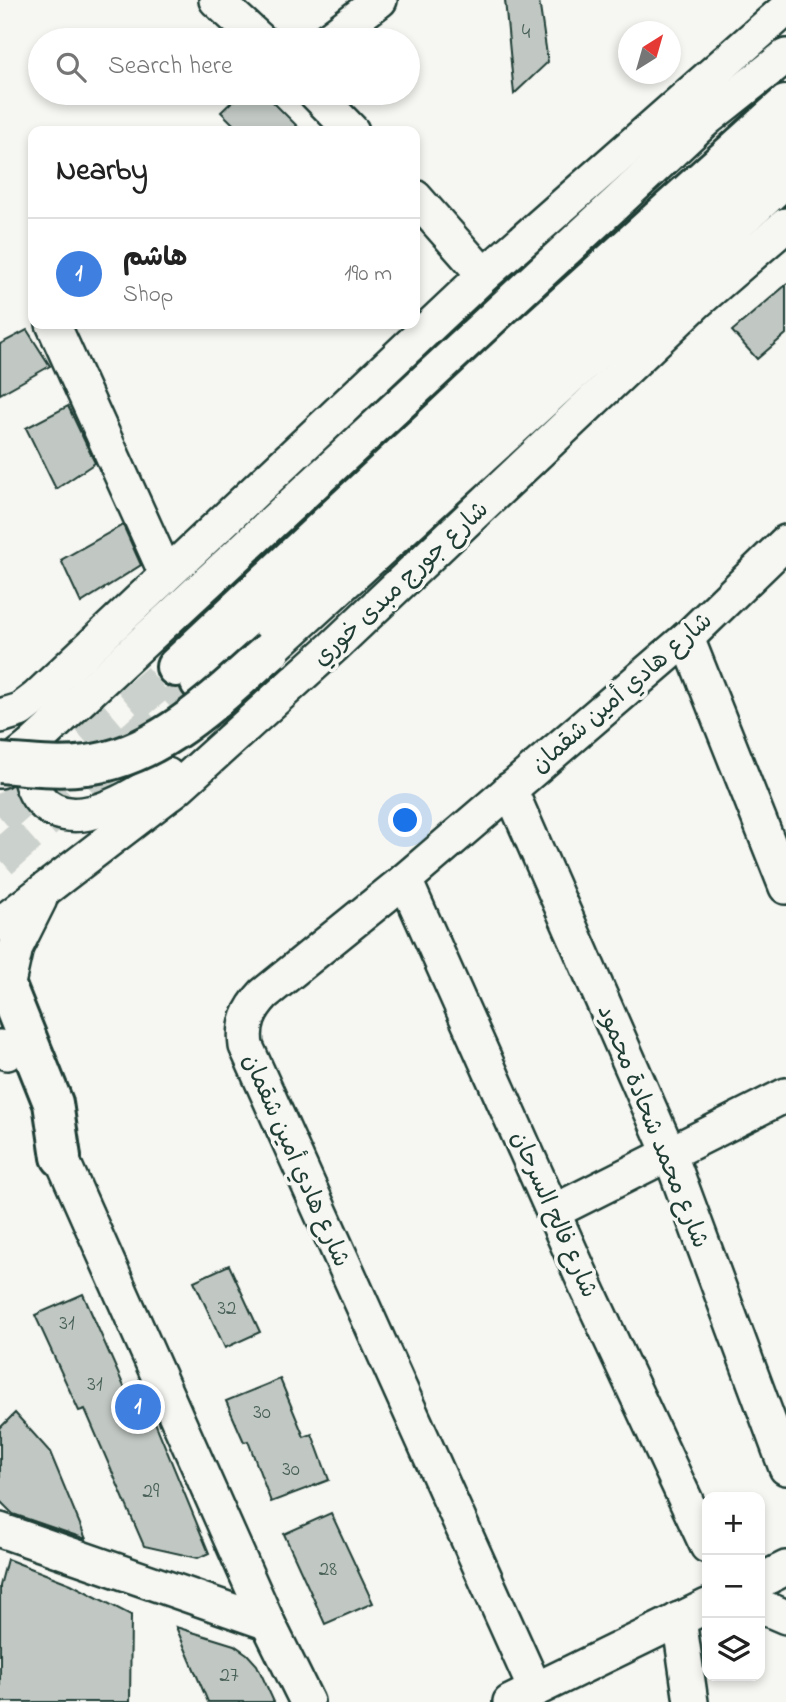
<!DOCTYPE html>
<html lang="en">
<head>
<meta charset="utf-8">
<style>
  :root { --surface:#fff; --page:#f6f6f6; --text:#222; --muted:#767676; --line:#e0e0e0; --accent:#1f3d34 }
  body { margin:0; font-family:"Indie Flower","Playpen Sans Arabic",sans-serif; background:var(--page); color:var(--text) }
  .controls { position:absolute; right:21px; bottom:21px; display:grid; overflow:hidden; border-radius:14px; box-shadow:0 4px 10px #0003 }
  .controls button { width:63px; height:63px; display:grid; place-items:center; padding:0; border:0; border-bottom:2px solid var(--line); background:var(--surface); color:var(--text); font:35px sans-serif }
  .compass { position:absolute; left:618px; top:21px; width:63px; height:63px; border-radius:50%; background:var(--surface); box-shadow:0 4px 10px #0003; rotate:37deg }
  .you { position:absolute; left:406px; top:821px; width:24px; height:24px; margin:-18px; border:5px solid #fff; border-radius:50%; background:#1a73e8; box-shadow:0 0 0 10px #1a73e833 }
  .badge { display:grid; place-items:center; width:46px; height:46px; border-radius:50%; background:var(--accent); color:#fff; font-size:23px; font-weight:700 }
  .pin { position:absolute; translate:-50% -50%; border:4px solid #fff; box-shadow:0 2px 7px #0006 }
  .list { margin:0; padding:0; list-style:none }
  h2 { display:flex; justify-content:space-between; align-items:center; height:91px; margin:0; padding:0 28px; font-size:30px }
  h2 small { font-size:23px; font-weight:400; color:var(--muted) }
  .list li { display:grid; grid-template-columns:46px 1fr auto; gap:21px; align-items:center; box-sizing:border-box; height:112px; padding:0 28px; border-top:2px solid var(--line) }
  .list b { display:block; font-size:26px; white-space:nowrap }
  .list p { margin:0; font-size:23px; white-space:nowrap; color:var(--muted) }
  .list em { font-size:23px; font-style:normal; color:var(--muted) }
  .icon { flex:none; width:38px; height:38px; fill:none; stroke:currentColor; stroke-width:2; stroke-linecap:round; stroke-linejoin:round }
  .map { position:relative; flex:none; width:786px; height:1702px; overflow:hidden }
  .search { position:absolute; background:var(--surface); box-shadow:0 4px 10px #0003; left:28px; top:28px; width:392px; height:77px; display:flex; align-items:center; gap:18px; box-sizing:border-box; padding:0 24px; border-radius:38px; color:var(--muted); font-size:26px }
  .panel { position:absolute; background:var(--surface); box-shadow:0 4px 10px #0003; left:28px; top:126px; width:392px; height:203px; border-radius:14px }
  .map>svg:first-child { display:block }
  .building { fill:#c1c8c3; stroke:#1f3d34; stroke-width:2 }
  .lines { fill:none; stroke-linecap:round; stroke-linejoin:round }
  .major-tunnel { stroke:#cbd1cc; stroke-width:38; stroke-dasharray:38 19; stroke-linecap:butt }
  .minor-casing { stroke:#1f3d34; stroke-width:38 }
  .major-casing { stroke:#1f3d34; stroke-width:44 }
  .minor { stroke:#f6f6f2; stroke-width:33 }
  .major { stroke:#f6f6f2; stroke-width:38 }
  .major-bridge-casing { stroke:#1f3d34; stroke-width:44; stroke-linecap:butt }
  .major-bridge { stroke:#f6f6f2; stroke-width:38 }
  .labels { text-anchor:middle; stroke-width:7; stroke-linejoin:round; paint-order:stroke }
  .number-label { font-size:21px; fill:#486058 }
  .street-label { font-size:24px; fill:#1f3d34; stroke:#f6f6f2 }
</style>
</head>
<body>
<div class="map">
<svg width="786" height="1702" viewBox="0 0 786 1702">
  <rect width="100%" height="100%" fill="#f6f6f2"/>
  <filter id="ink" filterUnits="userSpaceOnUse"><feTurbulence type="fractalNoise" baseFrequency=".0143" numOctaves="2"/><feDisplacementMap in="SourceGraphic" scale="14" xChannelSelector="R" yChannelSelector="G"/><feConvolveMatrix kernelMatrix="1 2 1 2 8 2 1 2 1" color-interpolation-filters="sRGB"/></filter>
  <g filter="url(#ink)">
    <!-- building -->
    <g class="building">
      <path d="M505 0H539L548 62 514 94Z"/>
      <path d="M241 93H264L302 131H240L221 112Z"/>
      <path d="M786 285V334L757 359 732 331Z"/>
      <path d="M27 330 50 366 0 394V344Z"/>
      <path d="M68 406 95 463 56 489 26 428Z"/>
      <path d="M123 525 141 565 81 603 61 560Z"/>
      <path d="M229 1265 260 1332 225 1348 194 1281Z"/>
      <path d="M83 1294 137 1416 150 1410 209 1553 198 1558 144 1546 85 1409 79 1411 35 1315Z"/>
      <path d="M280 1379 304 1437 312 1434 329 1480 271 1502 248 1441 244 1442 226 1401Z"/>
      <path d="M15 1413 50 1452 86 1539 13 1514 0 1501V1428Z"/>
      <path d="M331 1513 373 1603 325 1624 284 1534Z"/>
      <path d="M7 1559 71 1584 131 1615 130 1702H0V1586Z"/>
      <path d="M176 1627 234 1645 247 1654 257 1665 274 1702H208Z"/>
    </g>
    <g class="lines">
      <!-- major-tunnel -->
      <g class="major-tunnel">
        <path d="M0 817 176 667"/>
        <path d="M0 859 200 682"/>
      </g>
      <!-- minor casing -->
      <g class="minor-casing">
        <g id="minor">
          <path d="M216 0 260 40"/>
          <path d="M327 40 380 0"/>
          <path d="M315 93 352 131"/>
          <path d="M415 197 484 275"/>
          <path d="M53 324 166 574"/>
          <path d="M687 638 786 887"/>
          <path d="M271 650 786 180"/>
          <path d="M0 716 20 710 37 697 484 275 786 9"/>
          <path d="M30 747C22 785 41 819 83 814 112 811 143 789 167 775"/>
          <path d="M0 771 30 747 708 118 786 56"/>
          <path d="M510 789 670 1155 786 1468"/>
          <path d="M405 880 586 1286 707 1546"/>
          <path d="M0 924 176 789 333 647 697 302 786 225"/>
          <path d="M7 988 16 947 40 899"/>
          <path d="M0 1047 7 1053"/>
          <path d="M61 1157 268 1623 307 1702"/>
          <path d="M555 1211 786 1095"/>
          <path d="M0 1530 268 1623"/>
          <path d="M760 1581 786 1568"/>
          <path d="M760 1606 786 1617"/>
          <path d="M679 1619 691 1702"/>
          <path d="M535 1689 246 1046C243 1024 249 1010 264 994L405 880 687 638 786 542"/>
          <path d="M510 1702 707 1606"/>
        </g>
      </g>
      <!-- major casing -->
      <g class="major-casing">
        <g id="major">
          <path d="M176 667 523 342 786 105"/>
          <path d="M200 682 786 145"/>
          <path d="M0 971 53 1103 61 1157"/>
        </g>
      </g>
      <!-- minor -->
      <use href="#minor" class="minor"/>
      <!-- major -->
      <use href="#major" class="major"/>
      <!-- major-bridge casing -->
      <g class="major-bridge-casing">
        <path id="major-bridge" d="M0 763C28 765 58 769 86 765 160 757 218 696 271 650"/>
      </g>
      <!-- major-bridge -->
      <use href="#major-bridge" class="major-bridge"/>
    </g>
  </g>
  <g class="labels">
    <!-- number labels -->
    <g class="number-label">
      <text x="526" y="38">4</text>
      <text x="227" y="1314">32</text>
      <text x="67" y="1329">31</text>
      <text x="95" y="1390">31</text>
      <text x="262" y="1418">30</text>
      <text x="291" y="1475">30</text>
      <text x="151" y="1497">29</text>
      <text x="328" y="1575">28</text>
      <text x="229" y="1681">27</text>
    </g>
    <!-- street labels -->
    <g class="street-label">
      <text transform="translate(400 583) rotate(-43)" y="8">شارع جورج مبدى خوري</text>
      <text transform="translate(621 692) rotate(-41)" y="8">شارع هادي أمين شقمان</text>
      <text transform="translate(654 1126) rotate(68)" y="8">شارع محمد شحادة محمود</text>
      <text transform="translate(297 1160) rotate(66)" y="8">شارع هادي أمين شقمان</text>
      <text transform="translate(555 1214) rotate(66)" y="8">شارع فالح السرحان</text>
    </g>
  </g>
</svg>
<div class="controls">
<button>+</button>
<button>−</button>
<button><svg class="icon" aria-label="layers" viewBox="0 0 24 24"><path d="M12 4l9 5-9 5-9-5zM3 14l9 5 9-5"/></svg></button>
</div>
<svg class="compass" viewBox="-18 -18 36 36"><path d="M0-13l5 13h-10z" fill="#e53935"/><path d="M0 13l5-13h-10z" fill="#767676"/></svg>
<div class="you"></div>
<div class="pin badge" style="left:138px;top:1407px;background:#3f7fe0">1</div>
<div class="search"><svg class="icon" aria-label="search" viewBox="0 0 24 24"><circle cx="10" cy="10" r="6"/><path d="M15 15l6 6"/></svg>Search here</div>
<section class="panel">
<h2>Nearby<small></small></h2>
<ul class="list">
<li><span class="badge" style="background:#3f7fe0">1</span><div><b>هاشم</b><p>Shop</p></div><em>190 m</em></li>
</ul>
</section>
</div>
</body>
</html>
